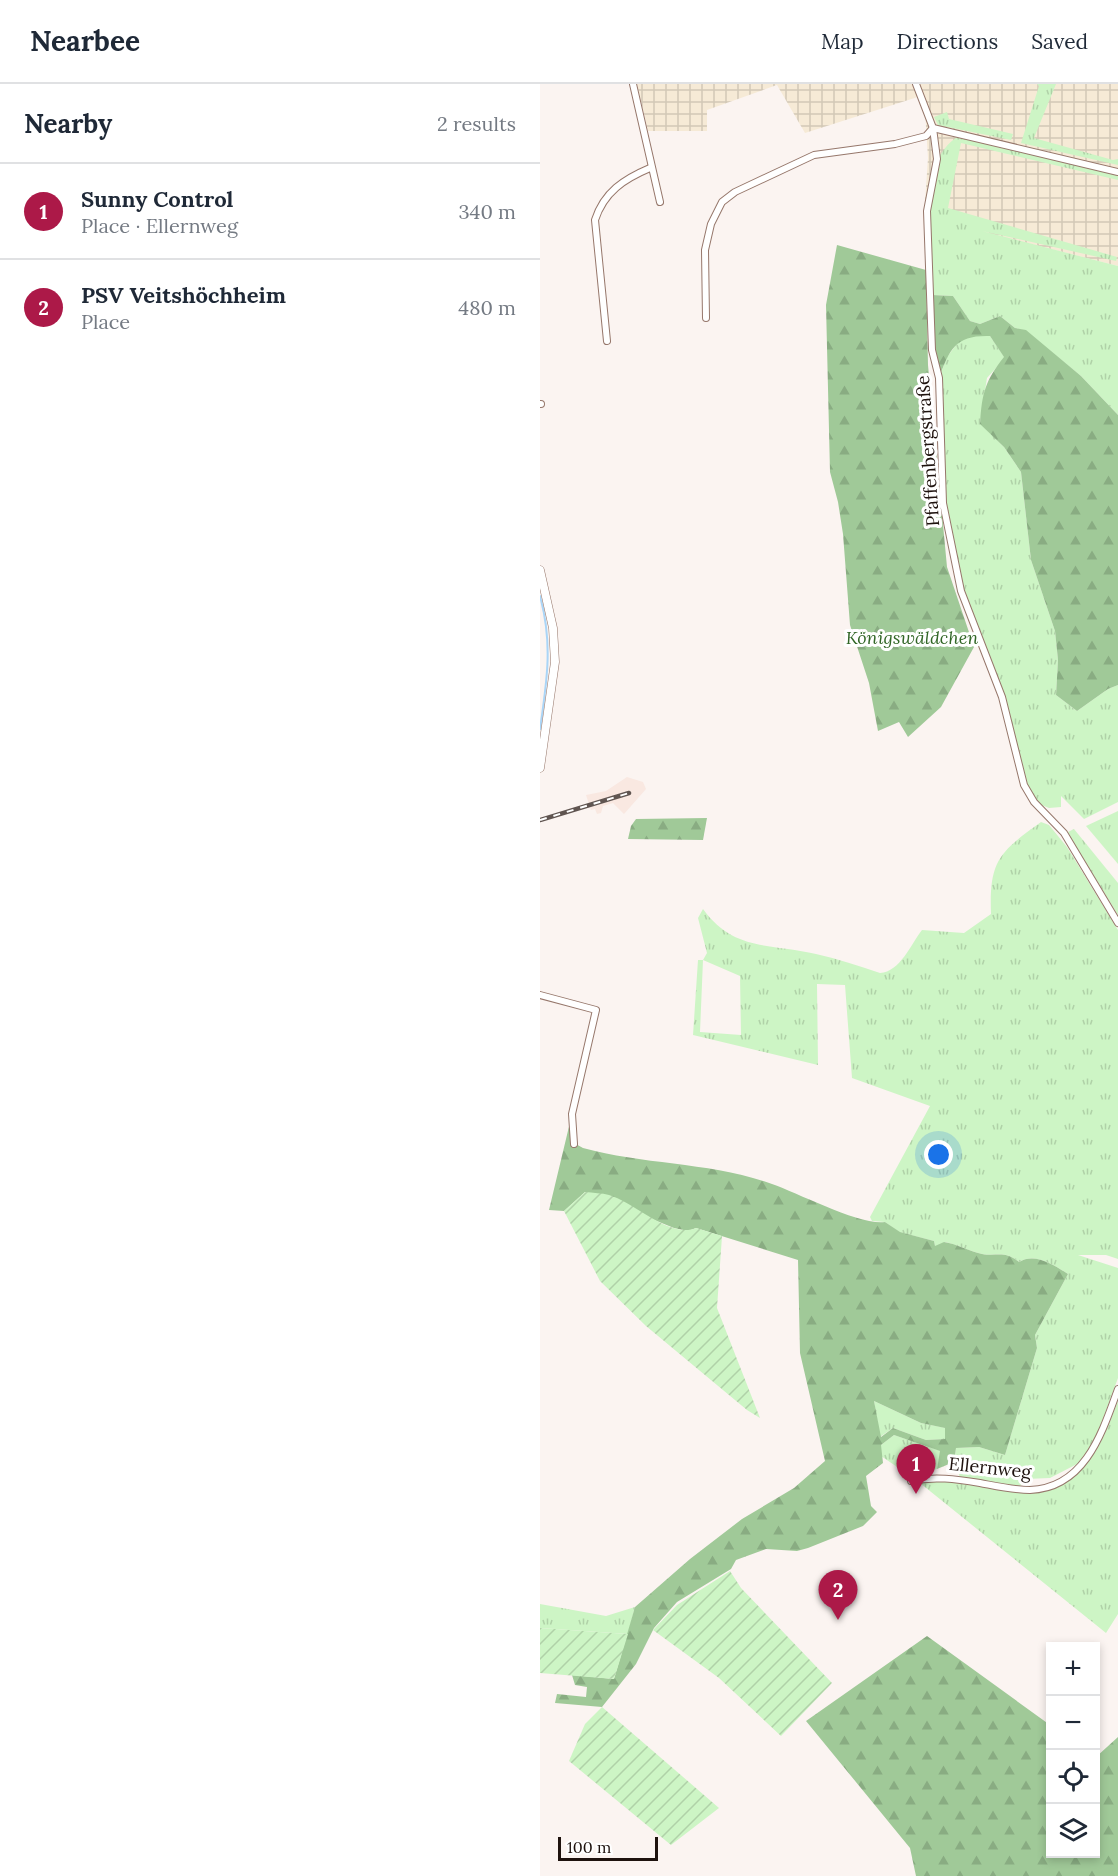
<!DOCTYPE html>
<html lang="en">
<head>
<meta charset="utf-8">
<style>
  :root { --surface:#fff; --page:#f2f2f3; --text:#1f2937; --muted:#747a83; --line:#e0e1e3; --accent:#ac1948 }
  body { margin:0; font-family:Lora,serif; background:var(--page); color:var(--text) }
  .controls { position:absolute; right:18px; bottom:18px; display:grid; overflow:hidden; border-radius:0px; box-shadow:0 3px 9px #0003 }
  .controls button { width:54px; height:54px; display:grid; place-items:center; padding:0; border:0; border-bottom:2px solid var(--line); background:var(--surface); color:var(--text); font:30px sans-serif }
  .scale { position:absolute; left:18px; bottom:15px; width:100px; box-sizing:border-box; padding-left:6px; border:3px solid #1e120e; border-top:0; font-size:16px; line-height:21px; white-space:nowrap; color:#1e120e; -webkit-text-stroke:4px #fff; paint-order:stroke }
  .you { position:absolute; left:399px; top:1071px; width:21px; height:21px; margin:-15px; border:4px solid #fff; border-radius:50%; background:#1a73e8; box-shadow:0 0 0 9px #1a73e833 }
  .badge { display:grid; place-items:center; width:39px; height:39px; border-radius:50%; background:var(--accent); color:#fff; font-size:20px; font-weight:700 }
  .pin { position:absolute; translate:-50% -50px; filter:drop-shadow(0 2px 3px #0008) }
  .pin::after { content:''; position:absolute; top:32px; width:21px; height:18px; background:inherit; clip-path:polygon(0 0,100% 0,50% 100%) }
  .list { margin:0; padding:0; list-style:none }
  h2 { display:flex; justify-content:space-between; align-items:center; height:78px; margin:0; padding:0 24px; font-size:26px }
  h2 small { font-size:20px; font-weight:400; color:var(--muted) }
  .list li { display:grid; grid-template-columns:39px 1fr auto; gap:18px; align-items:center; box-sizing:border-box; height:96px; padding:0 24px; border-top:2px solid var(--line) }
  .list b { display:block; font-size:22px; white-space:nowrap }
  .list p { margin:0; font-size:20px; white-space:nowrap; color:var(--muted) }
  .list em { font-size:20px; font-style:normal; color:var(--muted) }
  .icon { flex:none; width:33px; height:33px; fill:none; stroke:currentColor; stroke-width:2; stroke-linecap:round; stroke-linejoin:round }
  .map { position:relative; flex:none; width:578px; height:1792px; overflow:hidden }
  header { display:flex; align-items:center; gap:36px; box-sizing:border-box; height:84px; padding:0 30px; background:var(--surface); border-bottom:2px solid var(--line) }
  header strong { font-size:28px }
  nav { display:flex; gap:33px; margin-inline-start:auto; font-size:21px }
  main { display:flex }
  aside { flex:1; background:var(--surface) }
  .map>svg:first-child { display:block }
  .built { fill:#f9e8e1 }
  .industrial { fill:url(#industrial-grid) }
  .grass { fill:url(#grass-tufts); fill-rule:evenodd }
  .forest { fill:url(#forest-firs); fill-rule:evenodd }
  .garden { fill:url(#garden-furrows) }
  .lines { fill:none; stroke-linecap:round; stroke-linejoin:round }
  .stream { stroke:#aad5f7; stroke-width:2 }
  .minor-casing { stroke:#96776b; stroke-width:8 }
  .tertiary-casing { stroke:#96776b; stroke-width:9 }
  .minor { stroke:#fff; stroke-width:6 }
  .tertiary { stroke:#fff; stroke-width:8 }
  .rail-casing { stroke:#605551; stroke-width:4.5 }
  .rail { stroke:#fff; stroke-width:2; stroke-dasharray:7; stroke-linecap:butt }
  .labels { text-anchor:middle; stroke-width:6; stroke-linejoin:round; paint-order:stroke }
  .street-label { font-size:18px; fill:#1e120e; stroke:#fff }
  .park-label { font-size:18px; font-style:italic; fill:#316626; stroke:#fff }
</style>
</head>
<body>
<header>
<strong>Nearbee</strong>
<nav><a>Map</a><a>Directions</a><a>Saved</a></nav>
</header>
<main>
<aside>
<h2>Nearby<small>2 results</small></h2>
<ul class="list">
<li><span class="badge">1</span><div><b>Sunny Control</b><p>Place · Ellernweg</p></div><em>340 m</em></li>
<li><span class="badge">2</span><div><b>PSV Veitshöchheim</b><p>Place</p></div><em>480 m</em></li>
</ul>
</aside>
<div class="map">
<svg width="578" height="1792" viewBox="0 0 578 1792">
  <defs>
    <pattern id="industrial-grid" width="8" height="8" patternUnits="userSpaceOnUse" patternTransform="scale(1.5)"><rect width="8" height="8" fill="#f6ead6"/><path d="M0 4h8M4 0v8" fill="none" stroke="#d2c8b6"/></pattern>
    <pattern id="grass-tufts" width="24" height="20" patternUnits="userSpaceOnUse" patternTransform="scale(1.5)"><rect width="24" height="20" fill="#cdf5c5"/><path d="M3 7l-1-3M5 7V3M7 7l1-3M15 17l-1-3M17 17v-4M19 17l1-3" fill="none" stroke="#b0d1a8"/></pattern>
    <pattern id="forest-firs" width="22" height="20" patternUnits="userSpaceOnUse" patternTransform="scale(1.5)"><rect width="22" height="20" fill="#a0c998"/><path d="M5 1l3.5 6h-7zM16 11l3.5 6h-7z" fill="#89ac82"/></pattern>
    <pattern id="garden-furrows" width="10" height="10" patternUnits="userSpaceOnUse" patternTransform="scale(1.5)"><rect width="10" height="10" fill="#cdf5c5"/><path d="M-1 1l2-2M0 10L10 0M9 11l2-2" fill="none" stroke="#b0d1a8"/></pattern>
  </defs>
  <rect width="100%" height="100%" fill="#fbf4f1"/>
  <!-- built -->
  <path class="built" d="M87 693 103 698 106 705 84 730 73 719 63 722 61 729 57 730 55 725 51 726 46 711 66 707Z"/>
  <!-- industrial -->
  <path class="industrial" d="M97 0H578V182L384 133 388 74 384 11 265 49 237 1 167 26V47H108Z"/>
  <!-- grass -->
  <g class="grass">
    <path d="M497 0H516L494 54 573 76 578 75V81L481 59 499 2Z"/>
    <path d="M407 28 409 35 473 50 471 56 398 41 394 33Z"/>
    <path d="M421 51 578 88V96L421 59 408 124 577 173 576 177 442 147 578 182V331L541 292 486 247 475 244 460 232 440 240 430 237 413 212 392 211C390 168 374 74 421 51Z"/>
    <path d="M433 251 450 252 465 274 447 294 440 339 464 363 481 388 491 476 515 547 518 576 516 611 537 627 568 605 578 601V718L544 735 521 712V723L509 724 494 718 484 701 462 613 421 507 403 419 399 294 407 273 419 257Z"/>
    <path d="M578 727V780L546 742Z"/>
    <path d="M501 738 509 741 527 763 578 846V1175L566 1171H538L578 1184V1294L559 1346 549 1366 539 1379 510 1394 486 1395 480 1402C544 1410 559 1365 578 1317V1530L566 1549 375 1395 388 1391 420 1393 414 1378 416 1364 439 1363 465 1371 497 1264 495 1251 528 1190C514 1181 495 1168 479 1178 464 1166 457 1173 442 1170 429 1167 418 1161 405 1158L395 1163 394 1157 359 1148 345 1138 332 1137 330 1133 390 1022 312 994 305 901 277 900 278 981 153 951 158 876H163L167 869 158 834 163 825C194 868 231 859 276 870 298 875 319 882 340 889 360 888 371 860 382 846L424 849 451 830C449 777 459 768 501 738ZM163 876 200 892 201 951 160 948Z"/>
    <path d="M534 745 578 799V831L533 758 528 748Z"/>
    <path d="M334 1317 381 1339 406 1344 405 1355 386 1356 353 1344 340 1353Z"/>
    <path d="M354 1351 401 1367 397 1385 369 1391 341 1372V1361Z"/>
    <path d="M0 1520 66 1532 95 1523 88 1550 0 1544Z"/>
  </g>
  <!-- forest -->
  <g class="forest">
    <path d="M297 161 386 186 388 281 407 483 434 563 401 623 368 653 359 638 338 647 329 599 310 541 303 450 298 418 290 388 286 221Z"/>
    <path d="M392 211 413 212 430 237 440 240 460 232 475 244 486 246 541 292 578 331V601L568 605 537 627 516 611 518 576 515 547 491 476 481 388 464 363 440 340C442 309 445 297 464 273L450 252C416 251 410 264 399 294L392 266Z"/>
    <path d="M167 734 163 756 88 755 91 742 96 735Z"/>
    <path d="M32 1030 34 1059 43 1064C104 1081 172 1078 232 1100 258 1109 321 1142 345 1138L360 1148 394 1157 395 1162 404 1158C417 1160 429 1167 442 1170 457 1173 464 1166 479 1178 495 1168 514 1181 528 1190L495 1251 497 1264 465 1371 439 1363 416 1364 414 1378 397 1385 400 1367 354 1351 341 1361 343 1379 326 1392 331 1422 337 1428 323 1442 268 1464 257 1467 226 1465 196 1476 191 1485 137 1518 114 1544 96 1580 62 1623 15 1619 17 1610 46 1613 47 1603 35 1601 32 1591 74 1595 95 1523 150 1475 202 1435 254 1404 285 1377 260 1269 258 1176 156 1144 148 1147 134 1144 45 1108 24 1127 9 1126ZM334 1317 381 1339 405 1344V1355L386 1356 353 1344 341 1353Z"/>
    <path d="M387 1552 510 1641 511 1770H556V1673L578 1653V1792H376L370 1764 266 1637Z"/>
  </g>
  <!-- garden -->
  <g class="garden">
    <path d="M45 1108C53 1109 62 1109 69 1111 94 1118 130 1155 156 1144L182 1152 177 1224 220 1334 207 1326 106 1242 60 1197 24 1127Z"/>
    <path d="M190 1487 201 1504 292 1599 241 1652 179 1594 113 1546 137 1521Z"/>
    <path d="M0 1544 88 1550 74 1595 0 1589Z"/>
    <path d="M62 1623 179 1724 131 1761 29 1677 45 1640Z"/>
  </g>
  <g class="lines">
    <!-- stream -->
    <path class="stream" d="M0 512C13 559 7 597 0 645"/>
    <!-- minor casing -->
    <g class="minor-casing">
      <g id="minor">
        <path d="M93 0 120 118"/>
        <path d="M376 0 393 44 397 75 387 127 392 266 399 294 403 419 421 507 462 613 484 701 494 718 524 749 578 839"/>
        <path d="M393 44 578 88"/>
        <path d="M166 234 165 166 171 140 182 118 195 108 274 71 355 60 386 52 393 44"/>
        <path d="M67 257 55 136C64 108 84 95 110 84"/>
        <path d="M0 320H1"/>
        <path d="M0 911 56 926 32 1030 34 1060"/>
        <path d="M371 1397C394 1392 416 1395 440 1399 456 1402 473 1406 490 1406 545 1404 562 1349 578 1305"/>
      </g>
    </g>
    <!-- tertiary casing -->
    <g class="tertiary-casing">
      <path id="tertiary" d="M0 486 13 544 15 578 0 684"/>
    </g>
    <!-- minor -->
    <use href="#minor" class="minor"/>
    <!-- tertiary -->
    <use href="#tertiary" class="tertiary"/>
    <!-- rail casing -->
    <g class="rail-casing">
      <path id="rail" d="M0 736 89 709"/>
    </g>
    <!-- rail -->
    <use href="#rail" class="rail"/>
  </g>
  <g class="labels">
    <!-- street labels -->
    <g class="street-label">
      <text transform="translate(388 367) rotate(-94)" y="6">Pfaffenbergstraße</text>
      <text transform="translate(450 1384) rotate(6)" y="6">Ellernweg</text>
    </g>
    <!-- park labels -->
    <g class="park-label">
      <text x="372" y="560">Königswäldchen</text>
    </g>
  </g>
</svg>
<div class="controls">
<button>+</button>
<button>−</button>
<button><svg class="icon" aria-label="locate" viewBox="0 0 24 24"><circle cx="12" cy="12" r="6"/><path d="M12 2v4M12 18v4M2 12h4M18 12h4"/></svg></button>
<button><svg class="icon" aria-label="layers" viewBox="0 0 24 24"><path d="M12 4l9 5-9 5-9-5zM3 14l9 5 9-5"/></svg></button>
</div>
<div class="scale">100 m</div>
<div class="you"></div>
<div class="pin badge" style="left:376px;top:1410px">1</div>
<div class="pin badge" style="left:298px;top:1536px">2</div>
</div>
</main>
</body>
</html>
